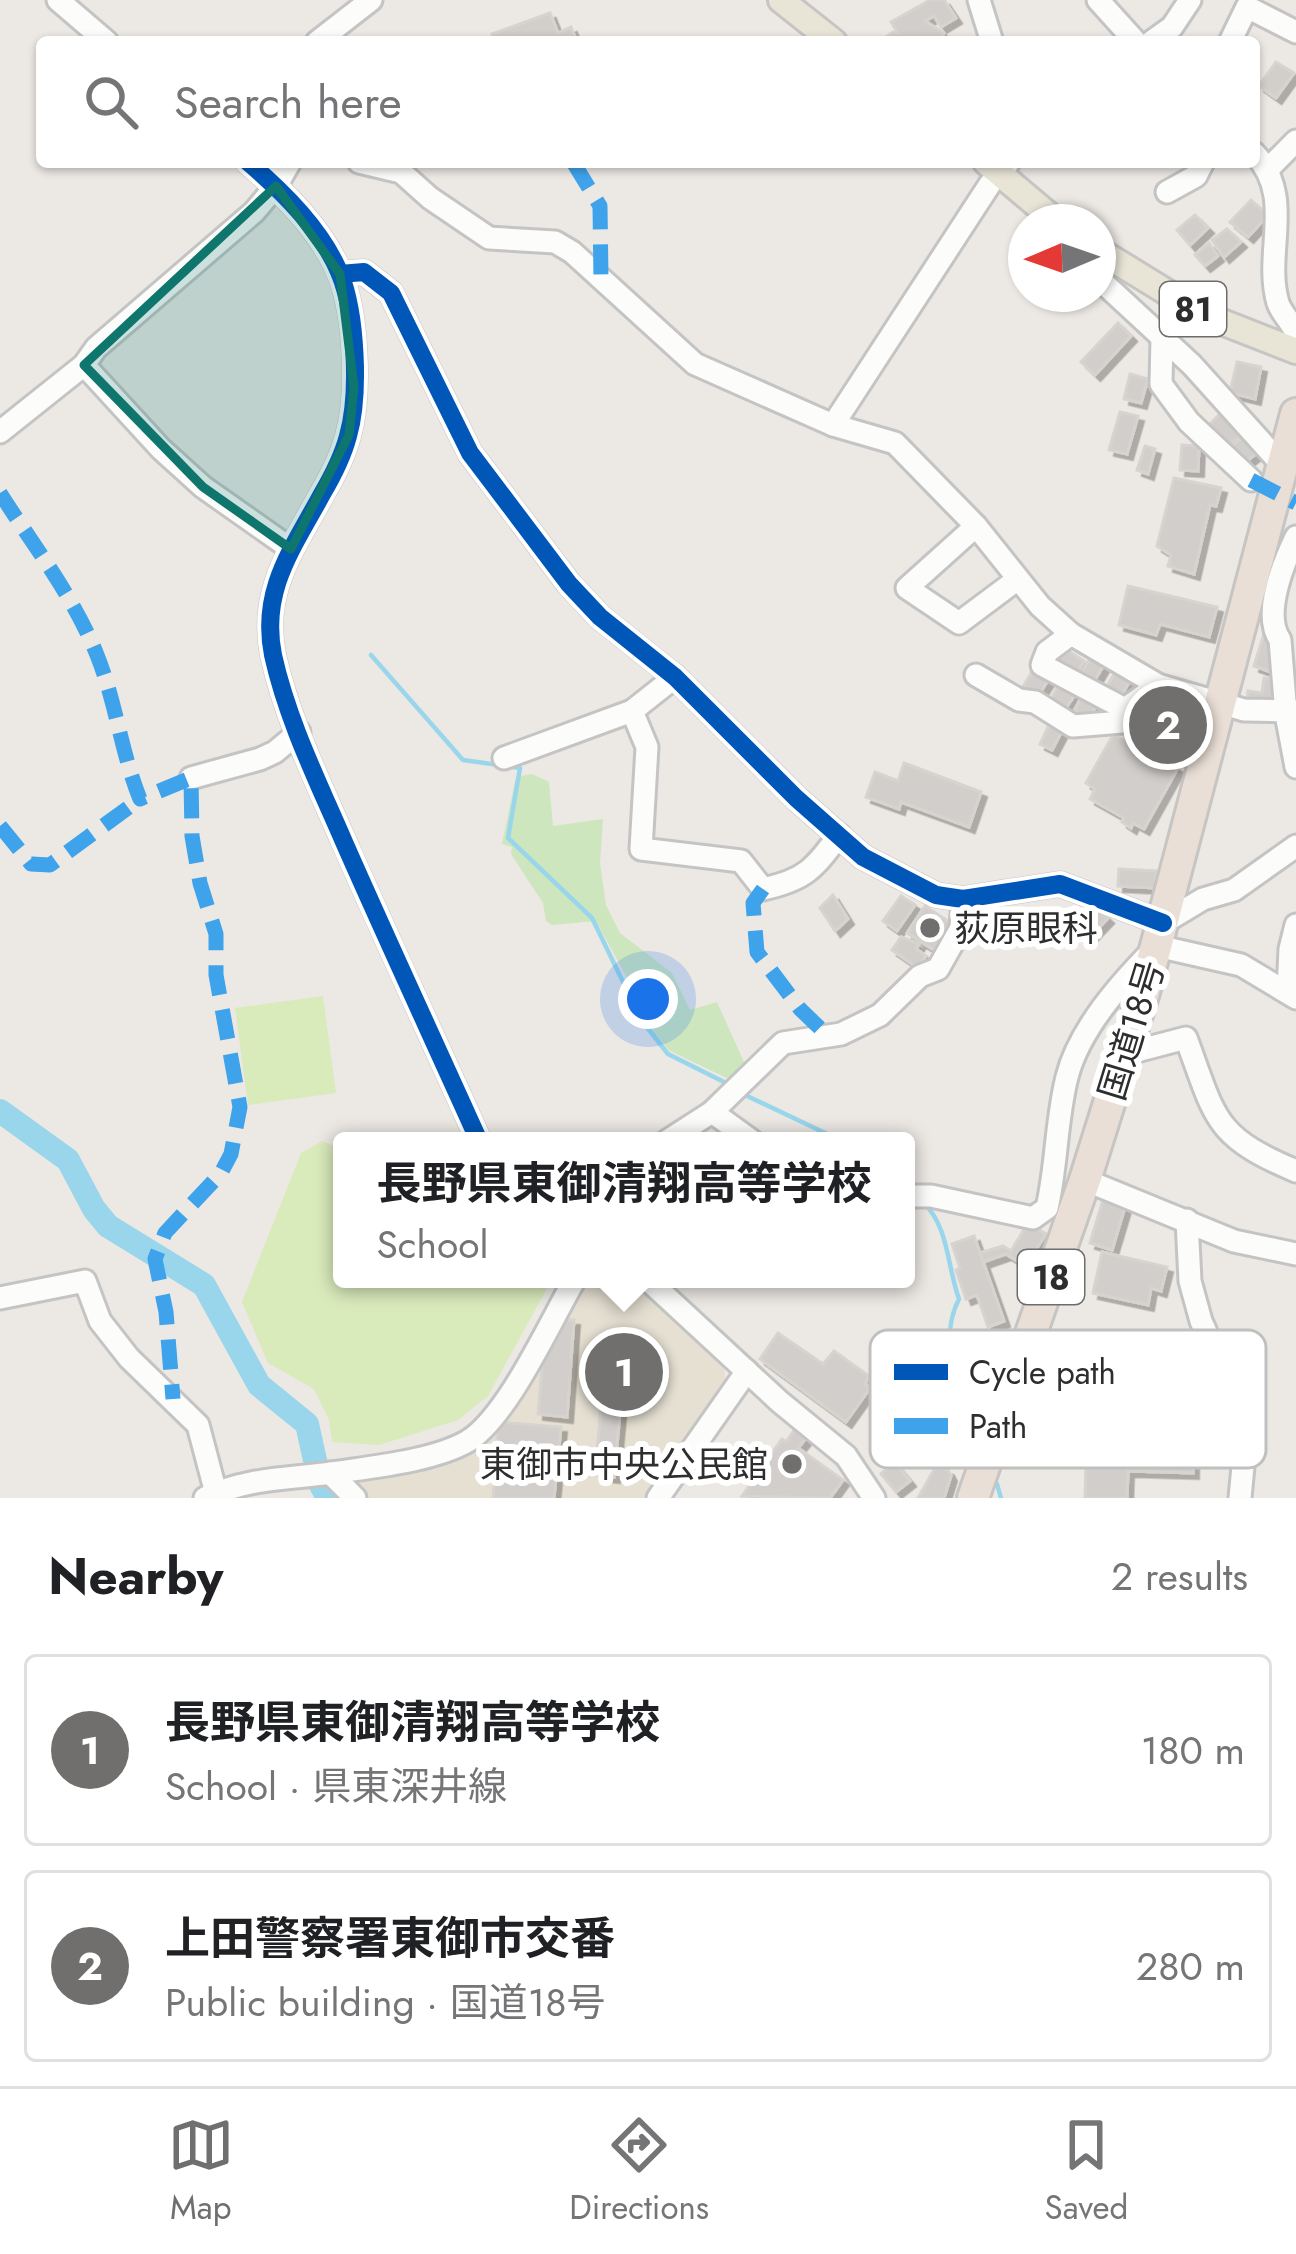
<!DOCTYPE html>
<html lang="en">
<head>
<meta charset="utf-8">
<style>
  :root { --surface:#fff; --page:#f6f6f6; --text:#202124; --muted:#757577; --line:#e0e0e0; --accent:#706f6e }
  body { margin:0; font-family:Jost,"Noto Sans JP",sans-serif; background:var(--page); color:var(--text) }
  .compass { position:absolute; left:1008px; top:204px; width:108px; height:108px; border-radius:50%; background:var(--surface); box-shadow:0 3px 9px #0004; rotate:268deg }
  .you { position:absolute; left:648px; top:999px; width:42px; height:42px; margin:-30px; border:9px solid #fff; border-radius:50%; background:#1a73e8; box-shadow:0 0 0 18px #1a73e833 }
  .badge { display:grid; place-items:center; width:78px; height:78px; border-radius:50%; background:var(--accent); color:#fff; font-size:39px; font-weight:700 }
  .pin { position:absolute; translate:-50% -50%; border:6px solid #fff; box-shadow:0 3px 12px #0006 }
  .popup { position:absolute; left:333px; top:1132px; width:582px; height:156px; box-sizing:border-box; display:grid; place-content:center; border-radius:12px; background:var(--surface); filter:drop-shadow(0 3px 9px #0005); font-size:39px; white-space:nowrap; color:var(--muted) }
  .popup b { font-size:45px; color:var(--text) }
  .popup::after { content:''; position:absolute; left:50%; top:100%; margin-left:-24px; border:24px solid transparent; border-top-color:var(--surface) }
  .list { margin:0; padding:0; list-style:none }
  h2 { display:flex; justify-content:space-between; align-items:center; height:156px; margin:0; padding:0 48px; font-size:51px }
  h2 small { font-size:39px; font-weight:400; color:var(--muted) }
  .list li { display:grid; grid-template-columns:78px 1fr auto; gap:36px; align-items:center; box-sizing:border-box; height:192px; margin:0 24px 24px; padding:0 24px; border:3px solid var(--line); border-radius:12px }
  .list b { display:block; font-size:45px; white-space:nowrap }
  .list p { margin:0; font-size:39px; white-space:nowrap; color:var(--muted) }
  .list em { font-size:39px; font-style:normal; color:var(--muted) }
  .icon { flex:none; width:66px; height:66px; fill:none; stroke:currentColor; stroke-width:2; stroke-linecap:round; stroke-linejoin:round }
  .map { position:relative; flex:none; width:1296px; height:1498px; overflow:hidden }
  .search { position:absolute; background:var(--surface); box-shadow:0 3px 9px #0004; left:36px; right:36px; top:36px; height:132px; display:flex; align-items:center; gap:30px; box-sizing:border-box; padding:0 42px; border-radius:12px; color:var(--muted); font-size:45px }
  .sheet { height:588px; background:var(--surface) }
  nav { display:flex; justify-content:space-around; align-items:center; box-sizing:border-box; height:168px; border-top:3px solid var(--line); background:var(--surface); font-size:33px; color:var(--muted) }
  nav a { display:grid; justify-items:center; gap:6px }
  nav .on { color:var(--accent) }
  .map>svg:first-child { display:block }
  .education { fill:#e6e0d3 }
  .green { fill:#cee6be }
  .pitch { fill:#d9eabb }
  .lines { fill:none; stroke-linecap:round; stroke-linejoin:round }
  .stream { stroke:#99d6ec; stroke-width:4.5 }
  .river { stroke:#99d6ec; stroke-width:24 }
  .building { fill:#d1cecb; stroke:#d7d4d0; stroke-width:3; filter:url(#shadow) }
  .minor-casing { stroke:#c5c4c5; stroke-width:27 }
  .major-casing { stroke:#c6c5c4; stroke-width:30 }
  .highway-casing { stroke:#c6c5c4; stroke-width:36 }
  .minor { stroke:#fcfcfb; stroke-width:21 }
  .major { stroke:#e8e4d6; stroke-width:24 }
  .highway { stroke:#eadfd6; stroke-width:30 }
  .quiet { stroke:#3ea3eb; stroke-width:15; stroke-dasharray:30 15; stroke-linecap:butt }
  .cycleway-casing { stroke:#fff; stroke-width:26 }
  .cycleway { stroke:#0057b8; stroke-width:18 }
  .marked { fill:#0f766e; fill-opacity:0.2; stroke:#0f766e; stroke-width:9; stroke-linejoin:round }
  .poi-dot { fill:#706f6e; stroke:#fff; stroke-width:4.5 }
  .labels { text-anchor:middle; stroke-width:12; stroke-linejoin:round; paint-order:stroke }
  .shield { fill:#fff; stroke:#6d6d6d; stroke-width:3 }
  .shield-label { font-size:33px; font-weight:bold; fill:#2e2e2e }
  .poi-label { font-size:36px; fill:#2e2e2e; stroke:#fff; text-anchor:start }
  .street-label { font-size:36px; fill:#2e2e2e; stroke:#fff }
  .key { fill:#fff; stroke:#c0c0c0; stroke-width:3 }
  .key-label { font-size:33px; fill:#2e2e2e }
</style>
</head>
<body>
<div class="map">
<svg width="1296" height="1498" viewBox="0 0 1296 1498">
  <defs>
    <filter id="shadow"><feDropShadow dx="5.5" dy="5.5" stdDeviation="0" flood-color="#0004"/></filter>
  </defs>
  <rect width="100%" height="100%" fill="#ece8e4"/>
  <!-- education -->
  <path class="education" d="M583 1279H633L724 1365 725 1379 644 1498H363L330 1473 464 1444Z"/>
  <!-- green -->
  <path class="green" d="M532 774 549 782 553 826 603 819 600 863 606 905 620 933 672 973 690 1010 717 1002 748 1071 731 1080 670 1051 638 1016 642 1005 596 921 552 925 546 921 543 903 511 854 512 847 502 844 516 777Z"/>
  <!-- pitch -->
  <g class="pitch">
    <path d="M323 996 336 1093 248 1105 235 1008Z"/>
    <path d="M322 1141 342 1149V1279H552L488 1396 458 1420 379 1445 332 1442 329 1420 314 1389 268 1363 242 1302 301 1153Z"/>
  </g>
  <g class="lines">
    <!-- stream -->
    <g class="stream">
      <path d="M371 655 463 760 520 768 508 838 592 918 642 1021 668 1054 728 1084"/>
      <path d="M743 1094 842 1141"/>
      <path d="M923 1202C949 1227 947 1266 959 1299 940 1335 951 1396 980 1425"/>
      <path d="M997 1484 1001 1498"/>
    </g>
    <!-- river -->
    <path class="river" d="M0 1111 68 1160 94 1209 108 1226 204 1285 259 1385 307 1424 320 1483 328 1498"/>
  </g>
  <!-- building -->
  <g class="building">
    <path d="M930 0H944L956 18 941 27 934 16 925 21 944 33 939 42H879L893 32 898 33 891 22Z"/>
    <path d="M550 13 558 33 571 27 577 42H571L569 37 561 42H495L492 34Z"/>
    <path d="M1276 62 1294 73 1276 98 1259 86Z"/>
    <path d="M1251 200 1268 215 1248 237 1230 222Z"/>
    <path d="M1195 215 1208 228 1190 245 1177 230Z"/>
    <path d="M1227 229 1241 242 1224 257 1212 240Z"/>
    <path d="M1209 243 1218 256 1205 266 1195 255Z"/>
    <path d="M1118 323 1131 336 1095 375 1081 362Z"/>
    <path d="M1237 362 1261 367 1255 399 1230 393Z"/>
    <path d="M1130 374 1148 379 1141 403 1124 399Z"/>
    <path d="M1120 412 1138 416 1127 454 1109 450Z"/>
    <path d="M1221 413 1241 435 1226 448 1208 426Z"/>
    <path d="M1243 437 1257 453 1244 463 1228 449Z"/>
    <path d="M1182 445 1199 446 1198 471 1180 470Z"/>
    <path d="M1145 446 1155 449 1148 474 1137 470Z"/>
    <path d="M1174 478 1221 488 1216 506 1210 505 1194 574 1168 566 1171 555 1157 546Z"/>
    <path d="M1128 586 1217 607 1209 637 1160 624 1156 635 1119 625Z"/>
    <path d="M1264 634 1275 638 1278 650 1271 672 1254 666Z"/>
    <path d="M1064 648 1084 661 1076 675 1056 664Z"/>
    <path d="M1092 655 1105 663 1095 680 1082 672Z"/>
    <path d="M1034 668 1050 677 1038 696 1023 687Z"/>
    <path d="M1117 669 1132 677 1120 698 1105 690Z"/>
    <path d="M1264 678 1278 679 1275 705 1247 702 1248 691 1262 693Z"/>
    <path d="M1059 684 1076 693 1064 711 1049 703Z"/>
    <path d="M1083 694 1098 702 1089 720 1074 711Z"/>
    <path d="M1165 701 1184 706 1172 744 1182 746 1178 759 1166 757 1167 754 1154 750 1152 746Z"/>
    <path d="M1050 723 1062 731 1052 750 1040 744Z"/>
    <path d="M1113 735 1178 768 1144 829 1133 823 1131 828 1122 822 1124 818 1090 799 1095 789 1086 783Z"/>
    <path d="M904 763 981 792 969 827 901 802 899 809 866 797 875 772 898 781Z"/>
    <path d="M1119 869 1156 871 1155 888 1118 886Z"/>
    <path d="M833 895 848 919 835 931 820 908Z"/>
    <path d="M901 896 915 905 897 931 883 921Z"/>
    <path d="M1094 905 1108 918 1086 941 1072 927Z"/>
    <path d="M925 906 952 924 934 950 907 933Z"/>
    <path d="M901 937 919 944 916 949 926 956 918 968 892 950Z"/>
    <path d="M1103 1200 1125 1207 1112 1250 1090 1243Z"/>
    <path d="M1028 1223 1046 1234 1025 1266 1006 1254 983 1262 980 1253 1003 1246 1011 1251Z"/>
    <path d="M974 1236 1004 1321 988 1327 977 1295 966 1299 956 1270 960 1268 952 1244Z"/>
    <path d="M1102 1252 1167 1267 1161 1291 1151 1288 1148 1305 1093 1293Z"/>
    <path d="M558 1320H574L567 1417 538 1414 544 1345 552 1332 559 1333Z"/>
    <path d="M778 1333 823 1364 834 1351 869 1376 865 1384 870 1388 846 1422 760 1359Z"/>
    <path d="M606 1348 626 1349 614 1477 595 1475Z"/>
    <path d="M498 1422 561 1427 554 1498H493Z"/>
    <path d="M795 1429 807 1437 798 1448 843 1480 830 1498 742 1496 782 1439 786 1442Z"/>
    <path d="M1095 1434 1193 1442V1473L1128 1471 1127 1498H1085L1086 1457 1091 1459 1086 1438H1095Z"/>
    <path d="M894 1462 910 1481 896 1492 881 1474Z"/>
    <path d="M935 1468 948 1470 951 1476 944 1498H918Z"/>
  </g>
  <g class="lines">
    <!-- minor casing -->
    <g class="minor-casing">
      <g id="minor">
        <path d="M58 0 107 42"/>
        <path d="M979 0 992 42"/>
        <path d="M1098 0 1136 42"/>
        <path d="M317 42 371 0"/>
        <path d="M1151 42 1172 27 1190 0"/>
        <path d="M1230 42 1247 7 1296 32"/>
        <path d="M1254 153C1296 197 1263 252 1278 303 1281 312 1290 321 1294 329"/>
        <path d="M248 162C283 192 322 230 340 274 356 314 360 394 348 436 343 455 332 477 322 494 293 548 260 590 273 655 287 719 318 782 344 842 388 942 434 1041 479 1141"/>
        <path d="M359 162 401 172 430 198 489 238 555 242 572 252 695 364 833 425 895 443 976 526 1040 606 1071 634 1158 685 1244 710 1296 711"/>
        <path d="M1270 167 1296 141"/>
        <path d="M1167 192 1196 176 1203 162"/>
        <path d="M340 274 364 272 391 293 470 453 569 584 600 617 675 677 796 798 863 857 936 895 963 899 1060 884 1163 923 1203 899 1234 890 1296 846"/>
        <path d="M1098 278 1192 365 1283 466"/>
        <path d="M1162 338 1161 384 1189 422 1251 480"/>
        <path d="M84 365 161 449 203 487 291 549"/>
        <path d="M833 425 990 184 1009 162"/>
        <path d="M0 432 84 365 96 348 254 212 276 186 290 162"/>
        <path d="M976 526 907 588 959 623 1018 579"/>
        <path d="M1296 537C1284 562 1262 614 1280 640L1286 714 1296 767"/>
        <path d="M1071 634 1047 652 1042 665 1125 709"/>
        <path d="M976 675 1019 700 1035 702 1073 726 1122 722 1125 709 1158 685"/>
        <path d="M632 711 647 747 641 849 741 861 763 889C805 880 814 869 839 835"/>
        <path d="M504 758 632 711 675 677"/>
        <path d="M191 778 260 759 275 752 299 732"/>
        <path d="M1288 992 1290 949 1296 925"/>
        <path d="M1125 1054 1186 1038C1216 1119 1213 1136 1296 1171"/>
        <path d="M712 1112 752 1141"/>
        <path d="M667 1141 712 1112 783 1043 841 1034 880 1015 920 976 938 969 961 928 963 899"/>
        <path d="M1085 1180 1234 1241 1296 1254"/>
        <path d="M906 1196H931L1033 1218 1047 1208C1057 1165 1056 1120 1067 1077 1079 1029 1122 981 1157 946L1241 965 1296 998"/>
        <path d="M1187 1220 1190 1281 1201 1321 1247 1424 1240 1498"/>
        <path d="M647 1279 780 1402 846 1456 874 1498"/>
        <path d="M0 1298 85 1281 100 1321 129 1358 198 1425 216 1493"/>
        <path d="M330 1473 355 1498"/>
        <path d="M205 1498C246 1478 287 1479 332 1473 371 1467 434 1461 468 1441 508 1416 550 1322 575 1279"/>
        <path d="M658 1498 747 1371"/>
      </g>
    </g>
    <!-- major casing -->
    <g class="major-casing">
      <g id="major">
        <path d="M781 0 834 42"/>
        <path d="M986 162 1057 222"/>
        <path d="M1098 250 1204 315 1296 351"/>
      </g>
    </g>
    <!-- highway casing -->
    <g class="highway-casing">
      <path id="highway" d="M973 1498 1085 1180 1144 992 1296 414"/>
    </g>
    <!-- minor -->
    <use href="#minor" class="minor"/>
    <!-- major -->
    <use href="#major" class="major"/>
    <!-- highway -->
    <use href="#highway" class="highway"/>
    <!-- quiet -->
    <g class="quiet">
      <path d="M573 162 600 206 601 280"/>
      <path d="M1251 480 1296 503"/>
      <path d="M0 493C33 545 74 597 97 655 116 702 121 752 140 799L191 778 192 836 200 883 216 934V975L240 1107 231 1154 221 1173 165 1233 155 1259 166 1312 173 1399"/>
      <path d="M0 826 31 864 50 865 140 799"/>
      <path d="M763 889 753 903 757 952 800 1009 827 1035"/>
    </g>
    <!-- cycleway casing -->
    <g class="cycleway-casing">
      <g id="cycleway">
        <path d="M248 162C283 192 322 230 340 274 356 314 360 394 348 436 343 455 332 477 322 494 293 548 260 590 273 655 287 719 318 782 344 842 388 942 434 1041 479 1141"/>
        <path d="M340 274 364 272 391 293 470 453 569 584 600 617 675 677 796 798 863 857 936 895 963 899 1060 884 1163 923"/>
      </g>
    </g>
    <!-- cycleway -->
    <use href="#cycleway" class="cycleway"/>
  </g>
  <!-- marked area -->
  <path class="marked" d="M276 186 340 274 354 387 349 435 291 549 203 487 84 365Z"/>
  <!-- markers -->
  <g class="poi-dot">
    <circle cx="930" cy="928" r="12"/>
    <circle cx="792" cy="1464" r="12"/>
  </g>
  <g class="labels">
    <!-- shield labels -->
    <g class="shield">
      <rect x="1160" y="282" width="66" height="54" rx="9"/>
      <rect x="1018" y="1250" width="66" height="54" rx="9"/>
    </g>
    <g class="shield-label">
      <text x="1193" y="321">81</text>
      <text x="1051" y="1289">18</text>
    </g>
    <!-- poi labels -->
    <g class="poi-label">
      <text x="954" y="941">荻原眼科</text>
      <text x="768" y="1477" text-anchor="end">東御市中央公民館</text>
    </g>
    <!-- street labels -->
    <g class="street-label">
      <text transform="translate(1131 1030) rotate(-73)" y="13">国道18号</text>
    </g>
  </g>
  <!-- legend -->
  <rect x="870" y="1330" width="396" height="138" rx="18" class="key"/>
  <rect x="894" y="1364" width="54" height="16" fill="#0057b8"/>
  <rect x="894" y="1418" width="54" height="16" fill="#3ea3eb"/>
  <g class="key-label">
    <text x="969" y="1384">Cycle path</text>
    <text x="969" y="1438">Path</text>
  </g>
</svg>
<svg class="compass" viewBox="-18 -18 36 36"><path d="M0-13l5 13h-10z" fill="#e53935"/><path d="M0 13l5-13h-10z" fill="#757577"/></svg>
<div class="you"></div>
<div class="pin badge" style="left:624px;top:1372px">1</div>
<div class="popup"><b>長野県東御清翔高等学校</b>School</div>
<div class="pin badge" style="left:1168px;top:725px">2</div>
<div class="search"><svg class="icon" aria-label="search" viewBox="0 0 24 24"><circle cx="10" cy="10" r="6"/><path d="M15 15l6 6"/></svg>Search here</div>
</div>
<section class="sheet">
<h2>Nearby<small>2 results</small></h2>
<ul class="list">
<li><span class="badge">1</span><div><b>長野県東御清翔高等学校</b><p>School · 県東深井線</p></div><em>180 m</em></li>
<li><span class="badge">2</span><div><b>上田警察署東御市交番</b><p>Public building · 国道18号</p></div><em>280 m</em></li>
</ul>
</section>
<nav>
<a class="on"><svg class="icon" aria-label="map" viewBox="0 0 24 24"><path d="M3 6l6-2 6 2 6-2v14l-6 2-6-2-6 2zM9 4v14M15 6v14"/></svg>Map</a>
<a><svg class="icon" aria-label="directions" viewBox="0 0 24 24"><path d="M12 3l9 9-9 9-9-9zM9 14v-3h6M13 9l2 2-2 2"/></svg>Directions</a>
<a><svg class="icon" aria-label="saved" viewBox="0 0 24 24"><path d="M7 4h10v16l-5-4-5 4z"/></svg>Saved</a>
</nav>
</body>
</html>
